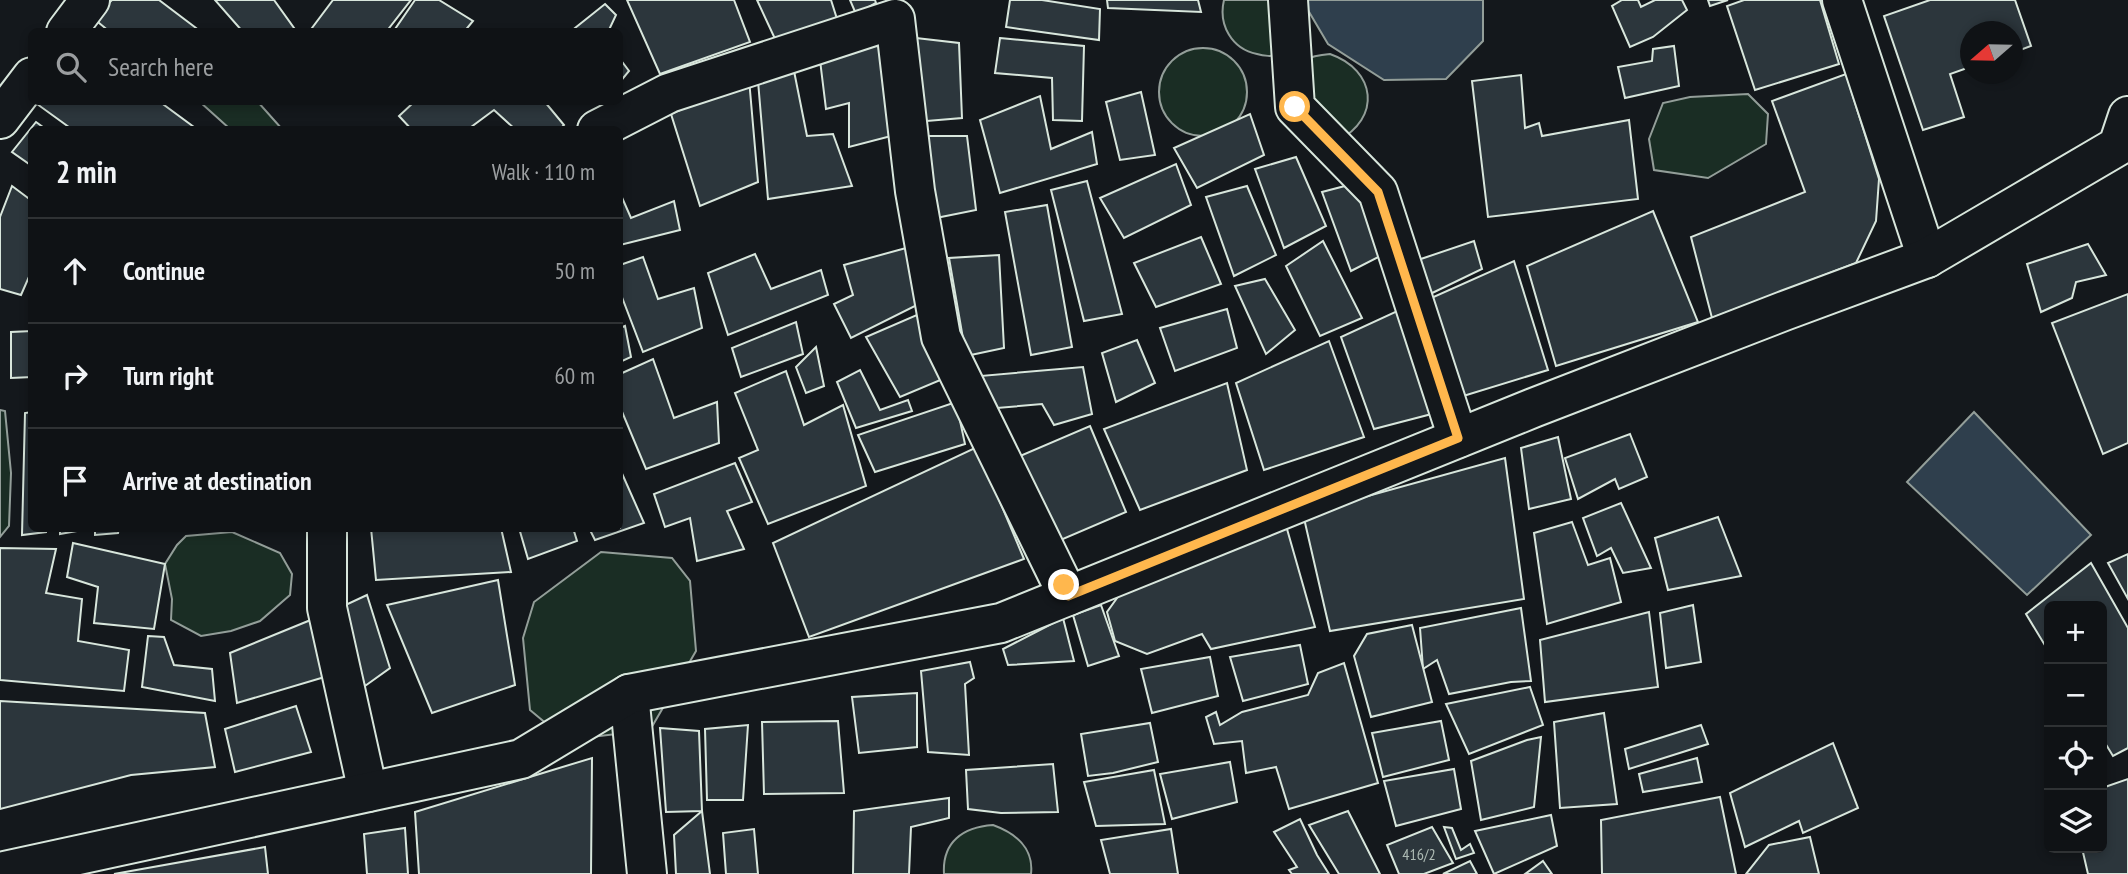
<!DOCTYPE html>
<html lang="en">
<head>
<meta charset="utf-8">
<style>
  :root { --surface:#0f1215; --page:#181b1e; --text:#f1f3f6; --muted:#9b9ea0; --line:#2f3234 }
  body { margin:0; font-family:"PT Sans Narrow",sans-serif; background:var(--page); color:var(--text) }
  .controls { position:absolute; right:21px; bottom:21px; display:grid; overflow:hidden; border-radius:10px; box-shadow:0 4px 10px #0003 }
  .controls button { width:63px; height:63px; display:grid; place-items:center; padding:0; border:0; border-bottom:2px solid var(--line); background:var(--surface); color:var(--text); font:35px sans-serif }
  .compass { position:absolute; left:1960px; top:21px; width:63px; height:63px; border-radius:50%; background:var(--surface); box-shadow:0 4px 10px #0003; rotate:250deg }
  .stop { position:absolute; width:21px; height:21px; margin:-16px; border:5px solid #ffb74d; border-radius:50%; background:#fff }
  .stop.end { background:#ffb74d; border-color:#fff; box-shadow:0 2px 7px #0008 }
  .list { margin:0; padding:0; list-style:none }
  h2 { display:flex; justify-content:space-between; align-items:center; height:91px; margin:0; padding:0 28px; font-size:30px }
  h2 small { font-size:23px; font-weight:400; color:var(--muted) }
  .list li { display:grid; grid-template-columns:46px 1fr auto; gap:21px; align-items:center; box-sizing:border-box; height:105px; padding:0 28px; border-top:2px solid var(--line) }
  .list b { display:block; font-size:26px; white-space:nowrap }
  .list em { font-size:23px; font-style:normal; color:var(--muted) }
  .icon { flex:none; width:38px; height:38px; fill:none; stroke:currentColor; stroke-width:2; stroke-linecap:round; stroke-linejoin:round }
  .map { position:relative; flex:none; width:2128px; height:874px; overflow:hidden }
  .search { position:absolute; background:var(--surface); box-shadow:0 4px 10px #0003; left:28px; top:28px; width:595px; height:77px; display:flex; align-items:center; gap:18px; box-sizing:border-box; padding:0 24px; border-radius:10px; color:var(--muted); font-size:26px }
  .panel { position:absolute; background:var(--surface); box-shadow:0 4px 10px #0003; left:28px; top:126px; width:595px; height:406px; border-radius:10px }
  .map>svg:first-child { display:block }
  .green { fill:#1a2d24; stroke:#939e99; stroke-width:2 }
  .water { fill:#2f3f4d; stroke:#939e99; stroke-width:2 }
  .building { fill:#2c363c; stroke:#d8e6dc; stroke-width:2 }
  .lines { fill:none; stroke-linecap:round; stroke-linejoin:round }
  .minor-casing { stroke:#d8e6dc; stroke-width:42 }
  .minor { stroke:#14181c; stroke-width:38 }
  .route { stroke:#ffb74d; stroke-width:9 }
  .labels { text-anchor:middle; stroke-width:5; stroke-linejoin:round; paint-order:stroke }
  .number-label { font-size:16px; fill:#adbab4 }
</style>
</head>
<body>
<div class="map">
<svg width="2128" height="874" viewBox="0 0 2128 874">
  <rect width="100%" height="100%" fill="#14181c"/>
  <!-- green -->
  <g class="green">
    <path d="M1224 0H1308C1312 15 1308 23 1298 34 1293 40 1286 51 1279 54 1273 57 1263 56 1257 54 1232 49 1218 25 1224 0Z"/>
    <circle cx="1203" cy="92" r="44"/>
    <path d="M1330 54C1376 70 1382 118 1337 141L1283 81C1300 62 1304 56 1330 54Z"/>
    <path d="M1748 94 1768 114 1766 144 1708 178 1654 170 1649 139 1663 103 1690 97Z"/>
    <path d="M200 102H258L282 129H230Z"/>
    <path d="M0 410 5 411 11 473 9 526 0 537Z"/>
    <path d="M232 532 280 553 292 574 290 595 260 621 231 631 201 636 171 620 172 599 165 564 177 545 186 536Z"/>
    <path d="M601 552 672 558 690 581 696 651 650 730 566 740 530 710 523 638 534 602Z"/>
    <path d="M993 825C1015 833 1034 848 1031 874H944C942 842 963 827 993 825Z"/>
  </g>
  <!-- water -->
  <g class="water">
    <path d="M1302 0H1483V41L1446 79 1384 80 1328 44Z"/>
    <path d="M1974 412 2091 535 2027 595 1907 482Z"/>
  </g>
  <!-- building -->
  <g class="building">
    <path d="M112 0H159L200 31 110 32 93 18Z"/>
    <path d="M215 0H274L294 28 290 32H243Z"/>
    <path d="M333 0H411L386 32H309Z"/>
    <path d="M415 0H439L473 21 464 32H393Z"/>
    <path d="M627 0H734L750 42 660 74Z"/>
    <path d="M757 0H831L837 19 776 41Z"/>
    <path d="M850 0H875L876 3 856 14Z"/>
    <path d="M1010 0H1042L1100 9 1099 40 1006 27Z"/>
    <path d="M1107 0H1198L1201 12 1108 8Z"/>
    <path d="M1622 0H1638L1641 7 1655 0H1682L1687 10 1653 37 1630 47 1612 6Z"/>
    <path d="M1708 0H1728L1710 6Z"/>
    <path d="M1744 0H1820L1839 64 1755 90 1727 6Z"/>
    <path d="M1930 0H2015L2031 46 2012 53V32H1970V67L1950 74 1964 117 1923 130 1884 16Z"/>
    <path d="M605 4 616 15 608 32H570Z"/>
    <path d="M890 30 895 135 849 147V103L826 109 819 52Z"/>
    <path d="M916 38 959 43 962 118 915 122Z"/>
    <path d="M1000 38 1084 46 1082 121 1053 120 1052 78 995 73Z"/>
    <path d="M1674 46 1679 86 1625 98 1618 67 1652 61 1653 49Z"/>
    <path d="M620 59 629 71 620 82Z"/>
    <path d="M794 71 807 136 833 134 852 186 768 199 758 81Z"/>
    <path d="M1846 74 1879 179 1876 221 1856 263 1712 318 1691 237 1805 192 1772 101Z"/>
    <path d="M1521 75 1525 128 1539 123 1542 136 1629 120 1638 199 1488 217 1472 81Z"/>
    <path d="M749 79 758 182 700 206 671 114Z"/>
    <path d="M1141 92 1155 155 1120 160 1106 102Z"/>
    <path d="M1040 96 1051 149 1092 132 1097 164 1000 193 980 120Z"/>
    <path d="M39 102H160L198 130H73L37 104Z"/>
    <path d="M414 102H545L564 125 559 130H516L494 110 467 130H412L399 116Z"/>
    <path d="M1250 114 1264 155 1197 188 1174 148Z"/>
    <path d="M36 122 47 130H32V166L12 152Z"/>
    <path d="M925 136H967L976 210 931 219Z"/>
    <path d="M1296 157 1326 226 1284 248 1255 169Z"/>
    <path d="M1176 164 1191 205 1124 238 1100 198Z"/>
    <path d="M1087 181 1122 314 1084 321 1051 190Z"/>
    <path d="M1364 181 1392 250 1351 271 1322 192Z"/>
    <path d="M12 186 32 201V270L21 295 0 289V217Z"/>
    <path d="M1247 186 1276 255 1234 276 1206 197Z"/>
    <path d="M620 193 631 218 674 201 680 230 620 245Z"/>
    <path d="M1047 205 1072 347 1031 355 1005 212Z"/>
    <path d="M1653 211 1698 322 1556 366 1527 266Z"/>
    <path d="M1201 237 1221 284 1156 307 1134 263Z"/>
    <path d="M1323 241 1362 318 1320 336 1286 266Z"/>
    <path d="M1474 241 1482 269 1426 296 1415 261Z"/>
    <path d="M2088 244 2106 275 2076 282 2072 298 2041 312 2027 264Z"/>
    <path d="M906 248 921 303 851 338 834 304 853 295 844 265Z"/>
    <path d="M755 254 771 289 821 270 828 295 728 335 708 273Z"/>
    <path d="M999 255 1004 348 966 356 949 258Z"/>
    <path d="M643 257 658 299 694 288 702 328 643 352 620 292V265Z"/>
    <path d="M1514 261 1548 370 1460 397 1420 303Z"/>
    <path d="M1265 279 1295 330 1266 354 1235 286Z"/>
    <path d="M2128 294V443L2103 454 2052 323Z"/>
    <path d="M1406 307 1447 410 1374 429 1341 337Z"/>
    <path d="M1227 309 1237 348 1175 371 1160 328Z"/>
    <path d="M926 311 950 376 900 397 866 337Z"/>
    <path d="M796 322 803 354 741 377 732 348Z"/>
    <path d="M625 326 631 357 620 362V328Z"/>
    <path d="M32 331V377L11 378V332Z"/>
    <path d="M1137 340 1155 383 1116 402 1102 353Z"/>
    <path d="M1329 341 1364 437 1264 470 1236 383Z"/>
    <path d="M816 347 824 386 806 393 796 367Z"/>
    <path d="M653 359 674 418 717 402 719 443 646 469 620 407V374Z"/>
    <path d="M1083 367 1092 414 1054 425 1042 404 997 408 980 376Z"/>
    <path d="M860 370 880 410 908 400 912 411 856 428 837 382Z"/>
    <path d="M786 371 804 425 843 405 866 486 768 524 739 458 758 450 735 393Z"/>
    <path d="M1227 383 1247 470 1140 510 1104 429Z"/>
    <path d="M956 402 965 444 875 472 858 435Z"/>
    <path d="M32 412V528H46V532L22 535 25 413Z"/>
    <path d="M1090 426 1126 512 1056 542 1020 456Z"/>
    <path d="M1630 434 1647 477 1619 489 1615 479 1578 499 1565 458Z"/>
    <path d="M1558 437 1571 499 1529 509 1521 448Z"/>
    <path d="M977 447 1024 559 809 637 773 543Z"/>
    <path d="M1505 458 1524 599 1330 631 1303 514Z"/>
    <path d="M735 463 752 502 727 511 744 549 697 561 690 518 665 527 654 494Z"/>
    <path d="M620 469 644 523 595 540 589 528H620Z"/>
    <path d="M1621 503 1651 568 1623 573 1611 548 1597 556 1583 518Z"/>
    <path d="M1718 517 1741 576 1668 590 1655 538Z"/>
    <path d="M1285 522 1315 627 1211 649 1202 634 1147 654 1115 641 1107 612 1125 587Z"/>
    <path d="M1572 522 1588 565 1610 558 1621 602 1547 624 1534 533Z"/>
    <path d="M60 528H83V530L60 534Z"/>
    <path d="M95 528H119L118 533 95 535Z"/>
    <path d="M371 528H501L511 572 376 580Z"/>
    <path d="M519 528H573L577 541 528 559Z"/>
    <path d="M73 543 165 564 154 629 94 623 98 587 67 577Z"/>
    <path d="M0 548 56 549 46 593 82 599 78 641 129 650 124 691 0 680Z"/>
    <path d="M2128 554V599L2108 563Z"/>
    <path d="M2091 563 2128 628V748L2113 756 2102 738V606H2049V652L2026 614Z"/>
    <path d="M498 580 515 685 432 713 387 605Z"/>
    <path d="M367 595 390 668 365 686 339 608Z"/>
    <path d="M1101 605 1119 656 1088 666 1073 615Z"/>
    <path d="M1693 605 1701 662 1666 668 1660 613Z"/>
    <path d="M1521 608 1531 681 1511 682 1449 694 1437 660 1423 669 1420 628Z"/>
    <path d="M1649 612 1658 687 1545 702 1540 640Z"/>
    <path d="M318 617 328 676 237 703 230 653Z"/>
    <path d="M1063 618 1074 661 1008 665 1003 649Z"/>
    <path d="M1412 625 1432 702 1371 717 1354 656 1367 634Z"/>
    <path d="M148 636 164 637 174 665 212 669 215 701 142 687Z"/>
    <path d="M1300 645 1308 684 1243 701 1230 657Z"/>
    <path d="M1210 657 1218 696 1152 713 1141 669Z"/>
    <path d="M970 662 974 678 965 684 969 755 928 752 921 671Z"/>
    <path d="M1344 663 1378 783 1289 809 1276 767 1246 773 1242 741 1214 744 1206 717 1216 712 1220 725 1242 712 1308 695 1318 673Z"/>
    <path d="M1530 687 1543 725 1469 754 1446 704Z"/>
    <path d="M917 693V747L859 753 852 697Z"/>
    <path d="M0 701 205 713 215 767 131 775 0 809Z"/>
    <path d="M296 706 311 752 235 772 225 729Z"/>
    <path d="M1604 713 1617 804 1560 808 1554 722Z"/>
    <path d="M838 721 844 793 764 794 762 722Z"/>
    <path d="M1441 721 1449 760 1383 777 1372 733Z"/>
    <path d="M1150 723 1158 762 1113 773 1088 776 1081 734Z"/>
    <path d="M748 725 743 800H707L705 729Z"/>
    <path d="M1701 725 1708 744 1629 769 1625 749Z"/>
    <path d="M660 728 699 731 702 811 666 812Z"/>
    <path d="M1541 737 1534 807 1481 820 1471 761 1527 740Z"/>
    <path d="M1833 743 1858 808 1803 833 1799 821 1745 847 1730 793Z"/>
    <path d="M592 758 591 874H419L415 812Z"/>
    <path d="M1697 758 1702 782 1643 792 1639 774Z"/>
    <path d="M1230 762 1237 802 1172 819 1160 774Z"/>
    <path d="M1053 764 1058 812 1001 813 968 809 966 770Z"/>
    <path d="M1454 769 1461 809 1396 826 1384 781Z"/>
    <path d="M1154 770 1165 824 1096 826 1084 782Z"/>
    <path d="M2128 779V874H2088L2082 848H2102V788Z"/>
    <path d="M1720 797 1736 874H1602L1601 820Z"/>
    <path d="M949 798V818L911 827 909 874H853L854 811Z"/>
    <path d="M702 811 710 874H676L674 835Z"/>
    <path d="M1348 811 1380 874H1339L1309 825Z"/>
    <path d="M1551 815 1557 846 1494 874 1475 831Z"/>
    <path d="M1300 819 1317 855 1329 874H1292L1289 870 1297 867 1274 832Z"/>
    <path d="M1432 827 1453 863 1424 874H1399L1387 845Z"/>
    <path d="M1444 827 1452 828 1461 850 1470 844 1474 853 1456 859Z"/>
    <path d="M405 828 408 874H367L364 834Z"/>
    <path d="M754 829 758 874H726L723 833Z"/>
    <path d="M1171 829 1178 874H1110L1101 840Z"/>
    <path d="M1810 837 1819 874H1746L1769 845Z"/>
    <path d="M265 847 268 874H114Z"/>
    <path d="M1470 861 1477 874H1443Z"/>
    <path d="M1543 861 1552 874H1525Z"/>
  </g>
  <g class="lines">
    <!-- minor casing -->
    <g class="minor-casing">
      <g id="minor">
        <path d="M1288 0 1295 107 1378 192 1458 438"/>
        <path d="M1842 0 1927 258"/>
        <path d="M66 32 90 0"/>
        <path d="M0 119 32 77"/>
        <path d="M597 130 669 93 895 19 915 191 941 337 1068 596"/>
        <path d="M327 528V608L368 792"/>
        <path d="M629 694 647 874"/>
        <path d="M0 872 521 759 629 694 1001 623 1533 408 1784 311 1927 258 2118 146 2128 116"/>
      </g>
    </g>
    <!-- minor -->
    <use href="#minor" class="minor"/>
  </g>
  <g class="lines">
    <!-- route -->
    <path class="route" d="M1064 585 1068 596 1458 438 1378 192 1295 107"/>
  </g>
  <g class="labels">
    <!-- number labels -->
    <g class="number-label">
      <text x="1419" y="860">416/2</text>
    </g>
  </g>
</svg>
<div class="controls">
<button>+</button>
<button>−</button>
<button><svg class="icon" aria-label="locate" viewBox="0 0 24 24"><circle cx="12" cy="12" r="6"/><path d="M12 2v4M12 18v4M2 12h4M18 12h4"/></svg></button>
<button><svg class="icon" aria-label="layers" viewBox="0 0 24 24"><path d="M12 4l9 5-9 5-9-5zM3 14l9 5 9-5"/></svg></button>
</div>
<svg class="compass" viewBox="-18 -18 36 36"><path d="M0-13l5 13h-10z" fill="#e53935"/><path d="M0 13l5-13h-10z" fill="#9b9ea0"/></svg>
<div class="stop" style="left:1295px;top:107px"></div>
<div class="stop end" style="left:1064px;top:585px"></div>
<div class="search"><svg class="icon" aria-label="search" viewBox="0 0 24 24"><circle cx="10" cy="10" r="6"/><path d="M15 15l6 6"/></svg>Search here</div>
<section class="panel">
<h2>2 min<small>Walk · 110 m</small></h2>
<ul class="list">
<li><svg class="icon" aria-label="ahead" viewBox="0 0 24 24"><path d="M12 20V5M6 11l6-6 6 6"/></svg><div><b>Continue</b></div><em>50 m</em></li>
<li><svg class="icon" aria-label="right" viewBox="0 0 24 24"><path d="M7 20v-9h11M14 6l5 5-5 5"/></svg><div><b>Turn right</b></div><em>60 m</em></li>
<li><svg class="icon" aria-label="arrive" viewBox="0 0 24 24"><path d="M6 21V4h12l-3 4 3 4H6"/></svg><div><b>Arrive at destination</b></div></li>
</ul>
</section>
</div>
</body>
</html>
